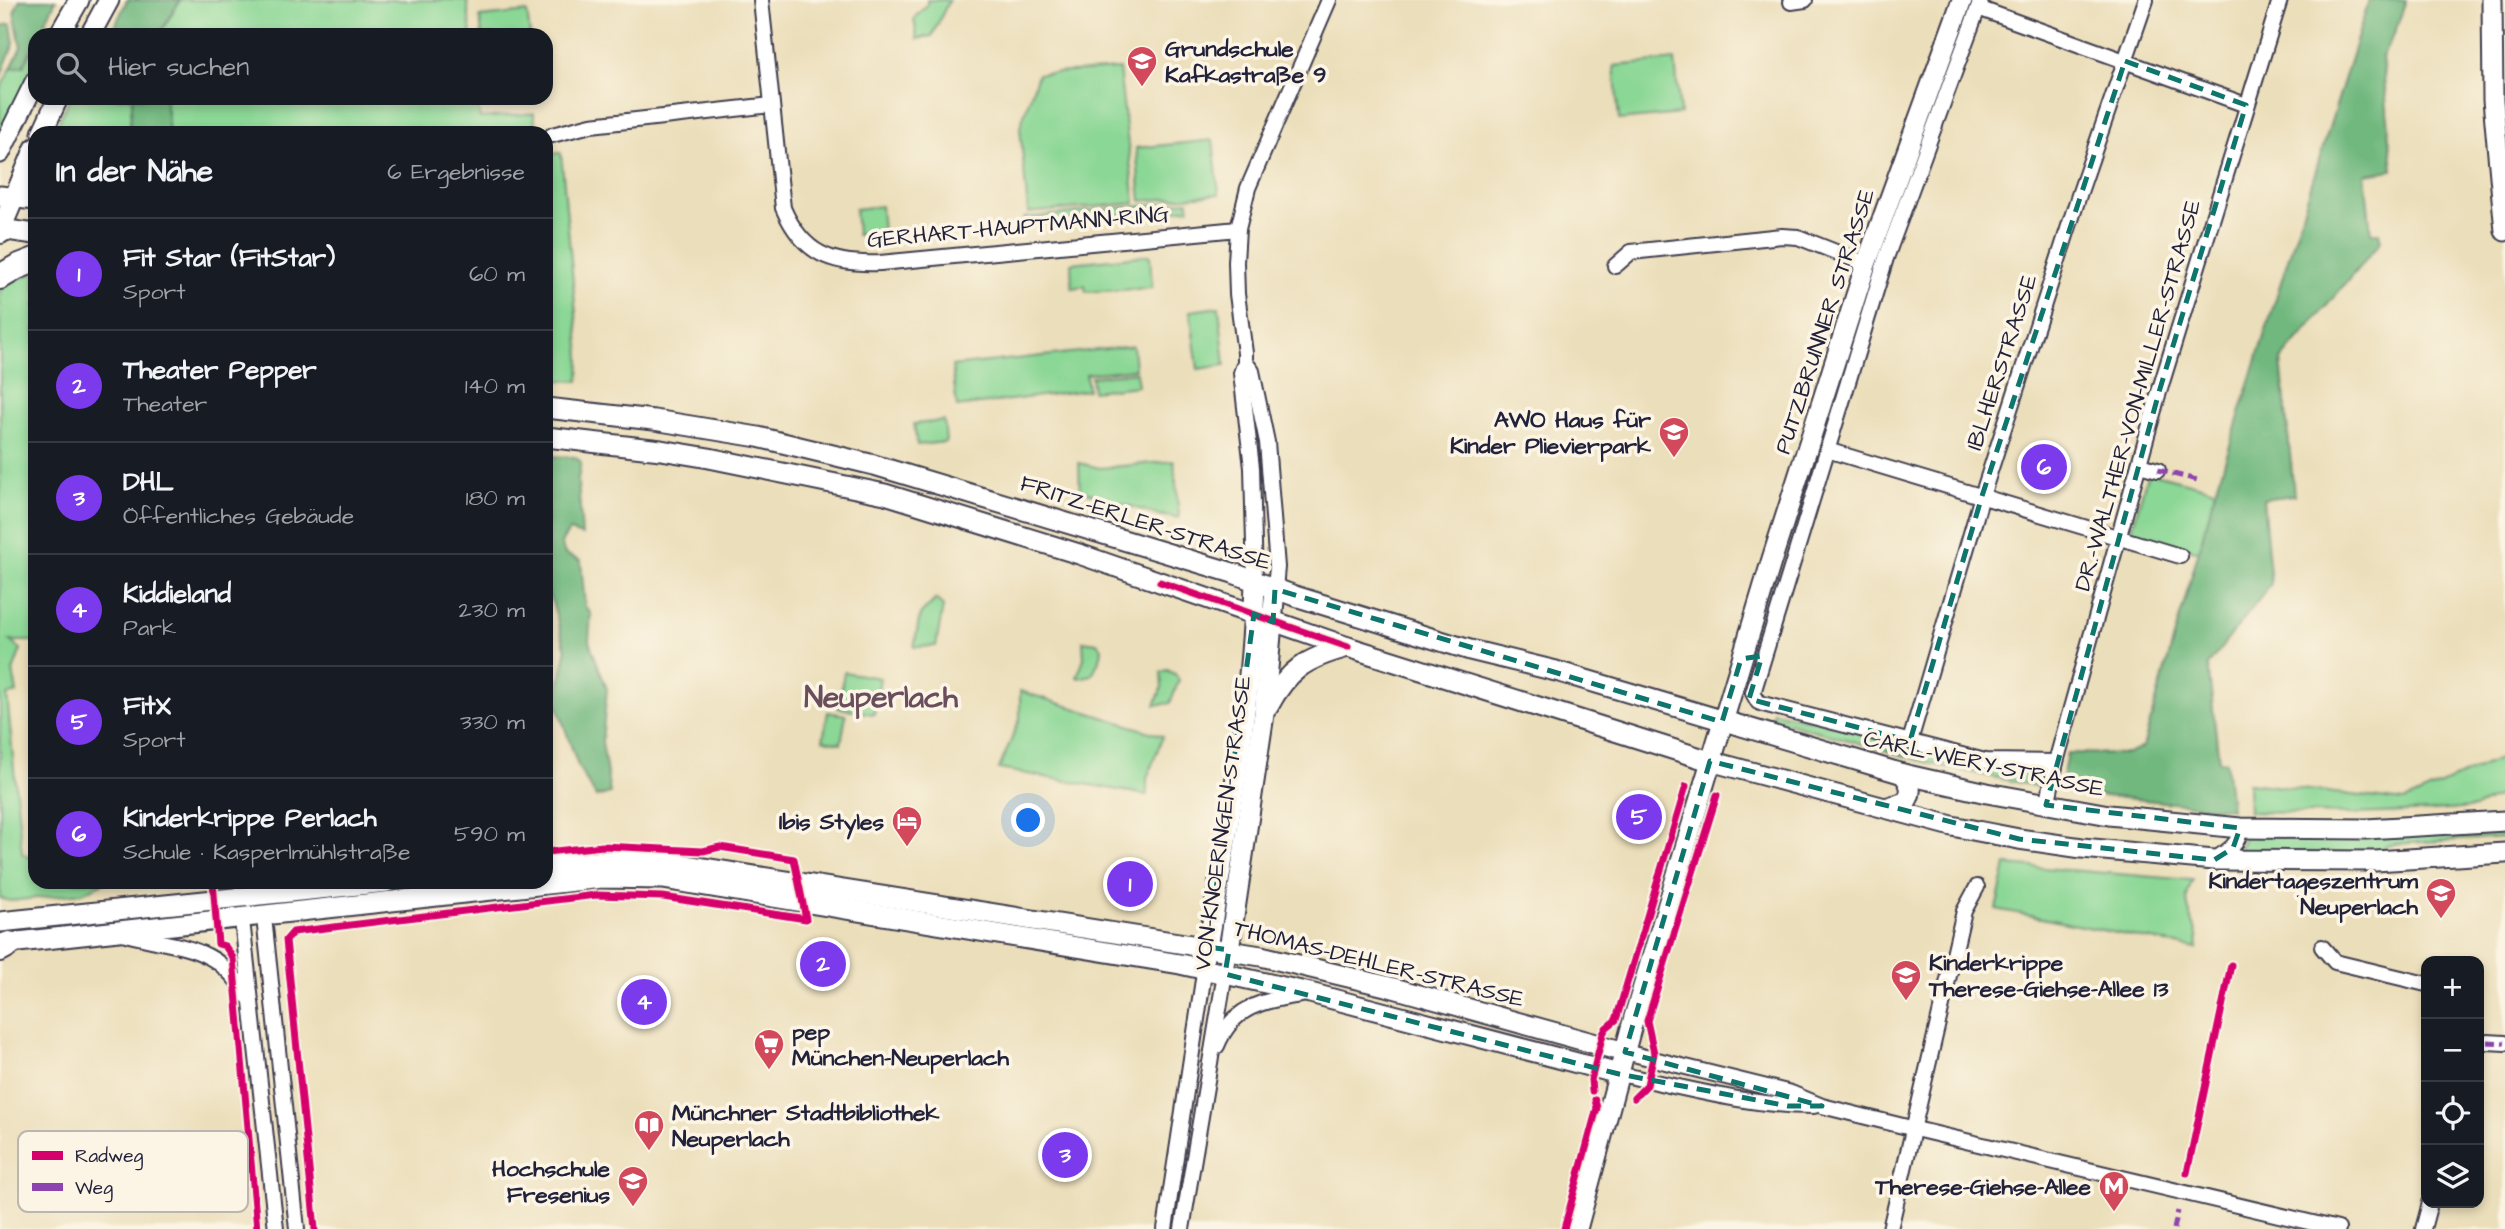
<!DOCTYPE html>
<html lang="de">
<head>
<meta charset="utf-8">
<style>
  :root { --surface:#171b24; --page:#242831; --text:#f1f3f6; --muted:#9ea1a6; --line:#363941; --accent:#7c3aed }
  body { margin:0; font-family:"Architects Daughter",sans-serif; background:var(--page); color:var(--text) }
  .controls { position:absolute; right:21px; bottom:21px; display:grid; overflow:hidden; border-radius:14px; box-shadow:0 4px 10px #0003 }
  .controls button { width:63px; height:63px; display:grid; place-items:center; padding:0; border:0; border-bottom:2px solid var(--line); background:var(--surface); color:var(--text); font:35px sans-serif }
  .you { position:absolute; left:1029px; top:821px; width:24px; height:24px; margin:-18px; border:5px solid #fff; border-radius:50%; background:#1a73e8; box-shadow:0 0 0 10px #1a73e833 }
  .badge { display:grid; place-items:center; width:46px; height:46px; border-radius:50%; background:var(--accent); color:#fff; font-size:23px; font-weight:700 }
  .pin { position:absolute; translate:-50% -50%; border:4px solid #fff; box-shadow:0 2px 7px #0006 }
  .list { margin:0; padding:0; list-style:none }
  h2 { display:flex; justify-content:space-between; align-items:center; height:91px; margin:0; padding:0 28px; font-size:30px }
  h2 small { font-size:23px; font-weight:400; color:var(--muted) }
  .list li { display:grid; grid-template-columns:46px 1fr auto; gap:21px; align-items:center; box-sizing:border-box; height:112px; padding:0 28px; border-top:2px solid var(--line) }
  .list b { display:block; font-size:26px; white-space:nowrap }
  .list p { margin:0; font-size:23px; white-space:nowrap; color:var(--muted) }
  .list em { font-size:23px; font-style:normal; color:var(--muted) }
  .icon { flex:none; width:38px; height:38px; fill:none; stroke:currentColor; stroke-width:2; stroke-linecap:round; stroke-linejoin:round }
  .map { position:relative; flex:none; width:2505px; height:1229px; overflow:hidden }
  .search { position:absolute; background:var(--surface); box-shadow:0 4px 10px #0003; left:28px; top:28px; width:525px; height:77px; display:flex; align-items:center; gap:18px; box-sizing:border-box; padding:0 24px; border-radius:21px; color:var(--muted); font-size:26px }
  .panel { position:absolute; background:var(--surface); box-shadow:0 4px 10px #0003; left:28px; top:126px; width:525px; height:763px; border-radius:21px }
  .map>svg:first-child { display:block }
  .green { fill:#8bd795; stroke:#567c68; stroke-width:2 }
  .forest { fill:#70b87e; stroke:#496d5c; stroke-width:2 }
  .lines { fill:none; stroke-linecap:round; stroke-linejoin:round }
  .street-casing { stroke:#403e4e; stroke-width:18 }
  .secondary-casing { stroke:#403e4e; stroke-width:23 }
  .highway-casing { stroke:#403e4e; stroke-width:28 }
  .street { stroke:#fff; stroke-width:14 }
  .secondary { stroke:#fff; stroke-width:19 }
  .highway { stroke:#fff; stroke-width:24 }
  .quiet { stroke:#8e44ad; stroke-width:5; stroke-dasharray:10 5; stroke-linecap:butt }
  .cycleway-casing { stroke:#fcf5e5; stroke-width:11 }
  .cycleway { stroke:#d6006c; stroke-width:7 }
  .marked { fill:none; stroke:#0f766e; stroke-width:5; stroke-dasharray:14 9; stroke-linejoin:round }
  .labels { text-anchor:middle; stroke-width:7; stroke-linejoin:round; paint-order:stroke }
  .poi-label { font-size:23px; font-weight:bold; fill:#22223b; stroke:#fcf5e5; text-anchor:end }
  .street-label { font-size:23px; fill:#22223b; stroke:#fcf5e5 }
  .district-label { font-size:30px; font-weight:bold; fill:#6a4e5c; stroke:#fcf5e5 }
  .key { fill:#fcf5e5; stroke:#bbb6b2; stroke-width:2 }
  .key-label { font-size:19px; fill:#22223b }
</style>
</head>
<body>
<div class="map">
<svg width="2505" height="1229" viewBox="0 0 2505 1229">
  <rect width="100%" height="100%" fill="#fcf5e5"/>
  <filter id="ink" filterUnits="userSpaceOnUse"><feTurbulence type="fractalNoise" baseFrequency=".0143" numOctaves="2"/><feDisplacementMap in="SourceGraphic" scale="14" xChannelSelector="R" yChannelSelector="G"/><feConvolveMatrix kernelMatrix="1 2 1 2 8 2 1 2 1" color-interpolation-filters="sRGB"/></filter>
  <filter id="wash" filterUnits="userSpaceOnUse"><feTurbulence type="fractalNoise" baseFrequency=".00686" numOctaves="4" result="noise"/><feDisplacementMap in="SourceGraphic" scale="28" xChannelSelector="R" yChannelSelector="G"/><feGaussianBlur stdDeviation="1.57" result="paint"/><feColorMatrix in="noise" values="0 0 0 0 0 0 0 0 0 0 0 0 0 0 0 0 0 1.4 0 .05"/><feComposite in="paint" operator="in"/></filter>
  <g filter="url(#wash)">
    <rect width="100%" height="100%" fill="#ebdeba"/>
    <!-- green -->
    <g class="green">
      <path d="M180 0H467L471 35H159Z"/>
      <path d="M927 0H949L932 36 917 39 914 18 927 5Z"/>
      <path d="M527 12 530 35H482L480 17Z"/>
      <path d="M35 43V67L0 136V89L11 68 24 66Z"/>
      <path d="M1675 60 1680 114 1619 120 1614 66Z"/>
      <path d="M1119 69 1135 203 1028 213 1020 127 1038 74Z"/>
      <path d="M70 98H133L129 133H53Z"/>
      <path d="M165 98H477L480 118 534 113 536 133H169Z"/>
      <path d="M1213 140 1219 194 1141 201 1136 148Z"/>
      <path d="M561 153 580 357 579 381 546 380V154Z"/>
      <path d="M1188 201 1189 208 1025 225 1024 218Z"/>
      <path d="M881 206 883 233 857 235 855 209Z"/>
      <path d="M1150 255 1152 288 1086 292 1085 286 1072 288 1071 263Z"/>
      <path d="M35 273V641H10L21 649 13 671 17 693 7 695 22 853 35 861V882H113L103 883 82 893 10 901 0 898V285Z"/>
      <path d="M1219 307 1225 365 1198 369 1190 311Z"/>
      <path d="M1133 346 1135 369 1086 374 1088 390 957 407 952 366Z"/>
      <path d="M1136 372 1138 386 1093 391 1091 377Z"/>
      <path d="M944 421 946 442 917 445 914 424Z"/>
      <path d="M1174 461 1179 518 1158 515 1080 490 1079 463 1100 468Z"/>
      <path d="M2148 472 2216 490 2199 551 2131 533Z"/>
      <path d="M936 599 943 606 936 646 914 647 920 615Z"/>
      <path d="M1083 641 1097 643 1102 648 1101 656 1092 675 1079 678 1077 677 1084 658Z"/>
      <path d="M1167 670 1175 674 1179 680 1170 703 1155 705 1162 687 1161 672Z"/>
      <path d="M844 672 880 678 874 714 838 708Z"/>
      <path d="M1020 691 1163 736 1147 778V795L999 769 1020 719Z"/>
      <path d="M828 712 846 715 841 743 823 740Z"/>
      <path d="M1773 712 2040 767C2045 773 2048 777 2045 785L2039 787 1929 763 1771 718Z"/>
      <path d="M2505 756V793L2475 808 2433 811 2354 814 2249 812 2248 783 2405 801Z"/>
      <path d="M2505 827V837L2394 844 2387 846 2374 854 2237 851 2246 834Z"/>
      <path d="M2006 865 2193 880C2176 908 2202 925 2197 949L1996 909Z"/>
    </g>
    <!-- forest -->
    <g class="forest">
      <path d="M20 0H56L39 35H35V43L23 66 11 68 21 47 14 12Z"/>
      <path d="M127 0H180L159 35H129L114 28Z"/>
      <path d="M2369 0H2406L2395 32 2382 57 2393 170 2365 174 2371 233H2379L2381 241 2281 360 2294 495 2263 499 2271 584 2208 665 2219 761 2226 762 2231 809 2066 792 2061 785 2067 753 2128 754 2143 747 2216 490Z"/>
      <path d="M8 24H11L14 43 0 78V27Z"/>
      <path d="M133 98H165L169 133H129Z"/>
      <path d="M546 456 575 457 581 462 578 480 582 535 569 531 561 543 565 554 581 561 585 606 591 614 589 641 607 689 602 742 610 793 596 797 578 766 556 702 566 651 553 605 546 587Z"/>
    </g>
  </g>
  <g filter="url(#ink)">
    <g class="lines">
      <!-- street casing -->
      <g class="street-casing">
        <g id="street">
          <path d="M761 0 783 208C803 254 831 265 880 263L1238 229"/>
          <path d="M1981 0 1886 258 1753 693 1758 702 1763 704 1985 761 2056 762"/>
          <path d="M1791 2 1805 0"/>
          <path d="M1978 8 2246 105"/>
          <path d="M552 135 591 125 772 105"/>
          <path d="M1615 266 1631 252 1782 236 1798 237 1866 264"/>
          <path d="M1245 362 1252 371 1267 442 1277 567 1275 589"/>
          <path d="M1827 450 2180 556"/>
          <path d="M2139 465 2158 470"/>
          <path d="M1255 581 1252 468 1241 373 1245 362V353L1237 294 1236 262 1238 229 1248 188 1329 0"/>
          <path d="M1910 741 1982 496 2080 192 2146 0"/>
          <path d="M2047 806 2056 762 2159 392 2280 0"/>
          <path d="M2215 859C2228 851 2240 844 2240 828"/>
          <path d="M264 917 297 1229"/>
          <path d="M242 920 276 1229"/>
          <path d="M126 934C181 949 216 943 248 997"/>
          <path d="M2322 947 2335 962 2426 984"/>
          <path d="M2487 1042 2505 1043"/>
          <path d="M1217 1046C1233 1006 1262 1001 1301 995"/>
          <path d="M1625 1052 1791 1093 1822 1106 1915 1129 2338 1229"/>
          <path d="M1619 1074C1682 1087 1748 1106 1814 1106"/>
          <path d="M1165 1229 1208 947"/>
          <path d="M1182 1229 1229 950"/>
          <path d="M1890 1229 1964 911 1977 887"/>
          <path d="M2423 1229 2430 1203"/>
        </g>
      </g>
      <!-- secondary casing -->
      <g class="secondary-casing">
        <g id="secondary">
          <path d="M2492 0 2493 100 2505 231"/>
          <path d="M59 35 79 0"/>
          <path d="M90 35 109 0"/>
          <path d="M42 133 58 98"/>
          <path d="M0 153 35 82"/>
          <path d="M0 196 35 200"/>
          <path d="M0 229 35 234"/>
          <path d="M1 229 35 148"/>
          <path d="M546 408 654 420 758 437 874 465 1233 573 1295 596 1470 650 1556 671 1903 774 1987 793 2109 815 2240 828 2366 829 2505 821"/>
          <path d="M546 437 661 450 709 458 885 494 1079 554 1348 647 1710 761 1952 826 2019 839 2082 848 2214 860 2375 861 2505 853"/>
          <path d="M1268 707C1288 669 1307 658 1348 647"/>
          <path d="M1885 808 1906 802C1913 791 1911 784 1903 774"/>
          <path d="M546 866 605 861 666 862 1261 956 1390 987 1625 1052"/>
          <path d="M0 922 387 882"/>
          <path d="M0 944 602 878 663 879 1180 964 1310 993 1619 1074"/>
          <path d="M1208 947C1228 826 1252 704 1255 581"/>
          <path d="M1229 950 1264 714 1275 589"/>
          <path d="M1577 1229 1634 1017 1772 559 1866 264 1962 0"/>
        </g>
      </g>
      <!-- highway casing -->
      <g class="highway-casing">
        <g id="highway">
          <path d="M0 231 1 229"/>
          <path d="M0 277 17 267 35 260"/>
          <path d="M0 949 9 944"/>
        </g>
      </g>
      <!-- street -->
      <use href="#street" class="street"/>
      <!-- secondary -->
      <use href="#secondary" class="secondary"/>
      <!-- highway -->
      <use href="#highway" class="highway"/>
      <!-- quiet -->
      <g class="quiet">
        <path d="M2158 470 2197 480"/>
        <path d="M2487 1042 2505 1043"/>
        <path d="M2174 1229 2178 1211"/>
      </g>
      <!-- cycleway casing -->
      <g class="cycleway-casing">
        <g id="cycleway">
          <path d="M1160 582 1348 647"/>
          <path d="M213 882 218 944 225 946 233 958 257 1229"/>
          <path d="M1592 1091 1591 1080 1603 1034 1606 1028 1616 1020 1686 786"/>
          <path d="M1634 1098 1647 1085 1654 1053 1647 1021 1717 795"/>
          <path d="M2187 1173 2231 965"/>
          <path d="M315 1229 286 940 293 932 596 895 663 897 806 919 794 859 720 847 703 851 603 846 546 852"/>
          <path d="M1564 1229 1597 1108 1595 1100"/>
        </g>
      </g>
      <!-- cycleway -->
      <use href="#cycleway" class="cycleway"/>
    </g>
  </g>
  <!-- marked area -->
  <path class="marked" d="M2125 61 2246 105 2159 392 2046 805 2240 828 2233 848 2214 860 2019 839 1710 761 1625 1052 1822 1106H1788L1619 1074 1225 974 1229 950 1208 947 1254 614 1273 622 1275 589 1722 722 1741 659 1762 656 1749 699 1910 741 1982 496Z"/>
  <!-- icons -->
  <defs>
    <g id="school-pin" transform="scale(1.575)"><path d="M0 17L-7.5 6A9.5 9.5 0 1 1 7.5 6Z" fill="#d1495b" stroke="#fcf5e5"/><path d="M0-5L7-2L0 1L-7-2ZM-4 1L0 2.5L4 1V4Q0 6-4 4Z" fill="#fff"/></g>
    <g id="hotel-pin" transform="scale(1.575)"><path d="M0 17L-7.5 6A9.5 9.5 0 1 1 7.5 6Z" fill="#d1495b" stroke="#fcf5e5"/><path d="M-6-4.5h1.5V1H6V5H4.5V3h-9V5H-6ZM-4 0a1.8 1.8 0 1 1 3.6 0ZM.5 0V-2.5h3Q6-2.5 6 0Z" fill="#fff"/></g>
    <g id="supermarket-pin" transform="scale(1.575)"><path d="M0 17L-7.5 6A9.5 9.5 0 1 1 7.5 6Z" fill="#d1495b" stroke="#fcf5e5"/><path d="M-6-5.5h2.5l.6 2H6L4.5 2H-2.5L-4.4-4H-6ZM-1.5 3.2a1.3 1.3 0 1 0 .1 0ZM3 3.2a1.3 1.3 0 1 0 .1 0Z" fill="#fff"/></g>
    <g id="library-pin" transform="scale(1.575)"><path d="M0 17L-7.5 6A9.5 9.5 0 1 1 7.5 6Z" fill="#d1495b" stroke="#fcf5e5"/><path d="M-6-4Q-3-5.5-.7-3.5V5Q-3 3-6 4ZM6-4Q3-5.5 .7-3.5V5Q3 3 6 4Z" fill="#fff"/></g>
    <g id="metro-pin" transform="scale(1.575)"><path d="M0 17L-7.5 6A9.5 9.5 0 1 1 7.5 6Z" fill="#d1495b" stroke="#fcf5e5"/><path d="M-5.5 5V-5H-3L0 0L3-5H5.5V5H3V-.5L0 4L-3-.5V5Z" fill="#fff"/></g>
  </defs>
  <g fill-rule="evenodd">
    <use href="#school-pin" x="1142" y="61"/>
    <use href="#school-pin" x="1674" y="432"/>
    <use href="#hotel-pin" x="907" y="821"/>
    <use href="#school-pin" x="2441" y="893"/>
    <use href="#school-pin" x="1906" y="975"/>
    <use href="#supermarket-pin" x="769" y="1044"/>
    <use href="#library-pin" x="649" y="1125"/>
    <use href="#school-pin" x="633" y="1181"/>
    <use href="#metro-pin" x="2114" y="1186"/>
  </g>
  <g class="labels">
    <!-- poi labels -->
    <g class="poi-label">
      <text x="1165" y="56" text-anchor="start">Grundschule<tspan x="1165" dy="26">Kafkastraße 9</tspan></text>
      <text x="1651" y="427">AWO Haus für<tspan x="1651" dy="26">Kinder Plievierpark</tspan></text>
      <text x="884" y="829">Ibis Styles</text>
      <text x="2418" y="888">Kindertageszentrum<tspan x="2418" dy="26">Neuperlach</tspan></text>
      <text x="1929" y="970" text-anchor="start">Kinderkrippe<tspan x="1929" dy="26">Therese-Giehse-Allee 13</tspan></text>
      <text x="792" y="1039" text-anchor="start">pep<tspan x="792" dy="26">München-Neuperlach</tspan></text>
      <text x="672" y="1120" text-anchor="start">Münchner Stadtbibliothek<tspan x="672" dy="26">Neuperlach</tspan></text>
      <text x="610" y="1176">Hochschule<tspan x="610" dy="26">Fresenius</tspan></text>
      <text x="2091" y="1194">Therese-Giehse-Allee</text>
    </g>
    <!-- street labels -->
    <g class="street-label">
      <text transform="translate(1018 226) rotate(-5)" y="8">GERHART-HAUPTMANN-RING</text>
      <text transform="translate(1824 321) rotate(-72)" y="8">PUTZBRUNNER STRASSE</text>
      <text transform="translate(2001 362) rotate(-72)" y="8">IBLHERSTRASSE</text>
      <text transform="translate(2137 395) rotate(-74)" y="8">DR.-WALTHER-VON-MILLER-STRASSE</text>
      <text transform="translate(1146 522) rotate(18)" y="8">FRITZ-ERLER-STRASSE</text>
      <text transform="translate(1984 763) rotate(12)" y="8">CARL-WERY-STRASSE</text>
      <text transform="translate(1222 823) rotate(-82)" y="8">VON-KNOERINGEN-STRASSE</text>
      <text transform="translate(1379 963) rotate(14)" y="8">THOMAS-DEHLER-STRASSE</text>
    </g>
    <!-- district labels -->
    <g class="district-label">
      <text x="881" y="707">Neuperlach</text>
    </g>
  </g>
  <!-- legend -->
  <rect x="18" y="1131" width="230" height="81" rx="10" class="key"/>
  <rect x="32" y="1151" width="31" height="9" fill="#d6006c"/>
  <rect x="32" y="1183" width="31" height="8" fill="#8e44ad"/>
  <g class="key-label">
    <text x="75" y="1162">Radweg</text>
    <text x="75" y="1194">Weg</text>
  </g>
</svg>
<div class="controls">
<button>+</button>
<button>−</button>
<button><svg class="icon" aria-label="locate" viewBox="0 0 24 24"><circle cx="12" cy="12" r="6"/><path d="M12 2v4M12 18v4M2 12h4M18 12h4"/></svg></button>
<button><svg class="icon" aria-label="layers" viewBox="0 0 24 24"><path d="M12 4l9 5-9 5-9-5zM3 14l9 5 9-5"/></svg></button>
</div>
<div class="you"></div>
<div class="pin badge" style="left:1130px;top:884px">1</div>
<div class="pin badge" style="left:823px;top:964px">2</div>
<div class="pin badge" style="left:1065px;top:1155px">3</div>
<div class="pin badge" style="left:644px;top:1002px">4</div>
<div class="pin badge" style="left:1639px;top:817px">5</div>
<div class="pin badge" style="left:2044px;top:467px">6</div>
<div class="search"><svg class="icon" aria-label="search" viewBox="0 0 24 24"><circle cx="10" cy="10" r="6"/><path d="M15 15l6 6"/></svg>Hier suchen</div>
<section class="panel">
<h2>In der Nähe<small>6 Ergebnisse</small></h2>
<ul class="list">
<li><span class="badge">1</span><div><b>Fit Star (FitStar)</b><p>Sport</p></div><em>60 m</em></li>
<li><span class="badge">2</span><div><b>Theater Pepper</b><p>Theater</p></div><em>140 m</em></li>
<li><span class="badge">3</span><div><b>DHL</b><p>Öffentliches Gebäude</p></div><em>180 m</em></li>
<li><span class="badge">4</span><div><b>Kiddieland</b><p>Park</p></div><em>230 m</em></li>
<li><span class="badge">5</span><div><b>FitX</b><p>Sport</p></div><em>330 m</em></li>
<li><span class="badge">6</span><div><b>Kinderkrippe Perlach</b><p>Schule · Kasperlmühlstraße</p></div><em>590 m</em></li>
</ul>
</section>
</div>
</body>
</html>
